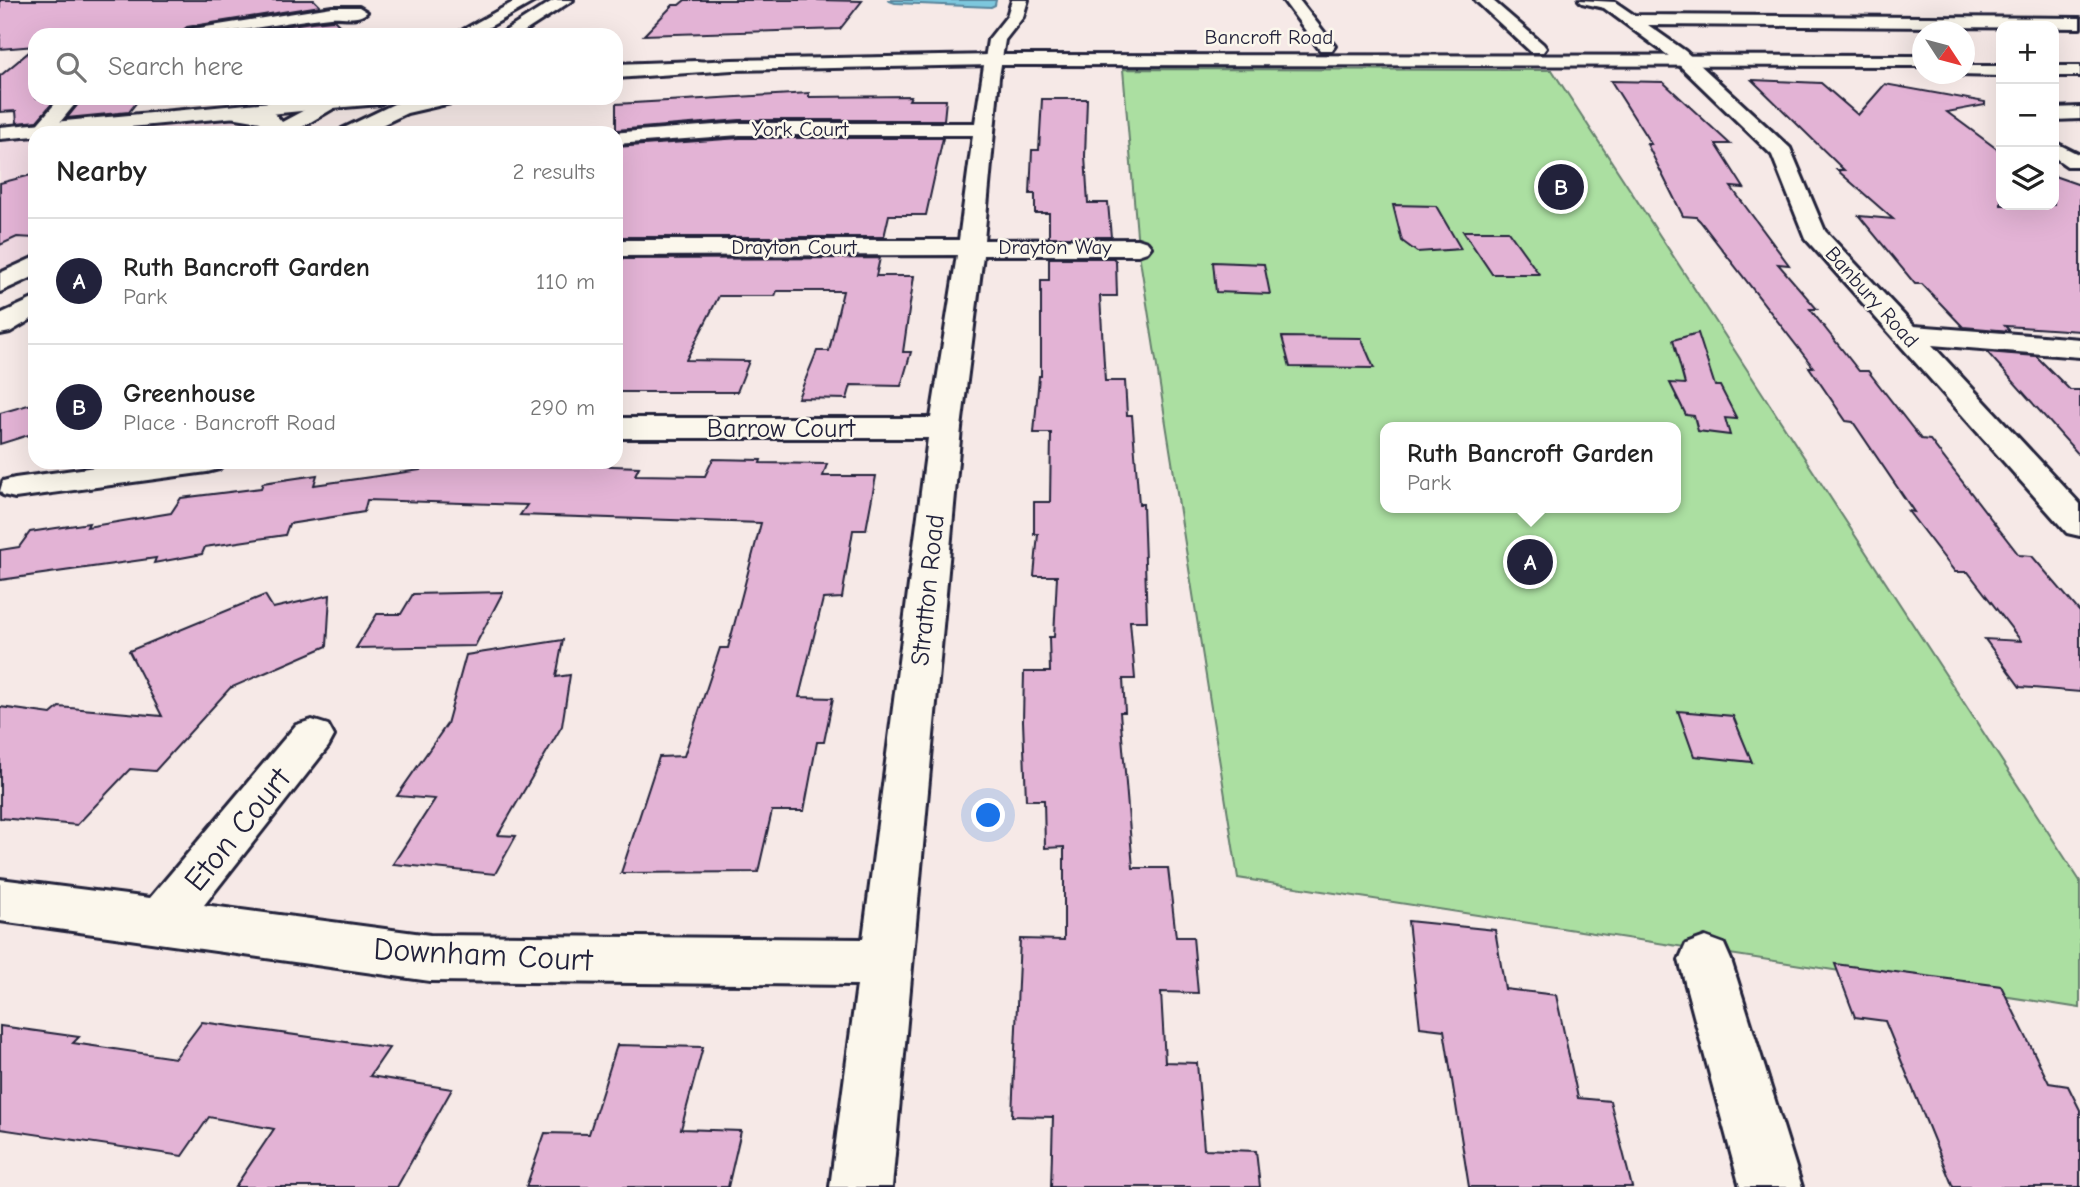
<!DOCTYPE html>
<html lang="en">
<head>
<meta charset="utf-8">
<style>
  :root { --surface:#fff; --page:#f6f6f6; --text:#222; --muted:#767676; --line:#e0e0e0; --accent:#22223b }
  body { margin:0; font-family:"Comic Neue",sans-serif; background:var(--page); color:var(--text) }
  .controls { position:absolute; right:21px; top:21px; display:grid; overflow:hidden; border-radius:14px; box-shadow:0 7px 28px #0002 }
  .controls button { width:63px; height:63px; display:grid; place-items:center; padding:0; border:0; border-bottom:2px solid var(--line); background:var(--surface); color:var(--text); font:35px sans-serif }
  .compass { position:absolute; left:1912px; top:21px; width:63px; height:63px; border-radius:50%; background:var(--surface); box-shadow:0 7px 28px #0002; rotate:126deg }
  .you { position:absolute; left:989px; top:816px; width:24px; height:24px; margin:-18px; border:5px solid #fff; border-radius:50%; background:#1a73e8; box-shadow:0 0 0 10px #1a73e833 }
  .badge { display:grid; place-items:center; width:46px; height:46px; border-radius:50%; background:var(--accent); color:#fff; font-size:23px; font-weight:700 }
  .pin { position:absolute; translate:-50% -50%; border:4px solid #fff; box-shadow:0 2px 7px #0006 }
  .popup { position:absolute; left:1380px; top:422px; width:301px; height:91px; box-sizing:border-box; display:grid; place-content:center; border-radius:14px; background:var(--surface); filter:drop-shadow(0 2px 5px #0005); font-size:23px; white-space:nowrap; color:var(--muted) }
  .popup b { font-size:26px; color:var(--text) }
  .popup::after { content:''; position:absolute; left:50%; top:100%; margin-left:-14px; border:14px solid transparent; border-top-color:var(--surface) }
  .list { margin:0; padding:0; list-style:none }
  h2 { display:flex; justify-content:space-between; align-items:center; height:91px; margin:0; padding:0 28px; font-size:30px }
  h2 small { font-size:23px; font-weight:400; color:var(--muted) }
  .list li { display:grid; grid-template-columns:46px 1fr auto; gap:21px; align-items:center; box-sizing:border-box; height:126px; padding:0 28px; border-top:2px solid var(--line) }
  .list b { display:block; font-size:26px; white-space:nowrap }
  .list p { margin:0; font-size:23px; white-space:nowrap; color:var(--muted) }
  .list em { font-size:23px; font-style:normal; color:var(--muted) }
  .icon { flex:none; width:38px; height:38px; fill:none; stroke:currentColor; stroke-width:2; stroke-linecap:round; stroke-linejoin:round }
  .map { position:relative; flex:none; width:2080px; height:1187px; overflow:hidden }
  .search { position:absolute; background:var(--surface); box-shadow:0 7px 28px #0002; left:28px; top:28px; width:595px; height:77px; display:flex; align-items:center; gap:18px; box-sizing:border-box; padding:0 24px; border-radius:21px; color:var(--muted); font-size:26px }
  .panel { position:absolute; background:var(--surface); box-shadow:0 7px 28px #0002; left:28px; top:126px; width:595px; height:343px; border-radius:21px }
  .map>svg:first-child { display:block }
  .built { fill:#f0d9e2 }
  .green { fill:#abdfa1; stroke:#66806e; stroke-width:2; fill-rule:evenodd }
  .water { fill:#7dc7dd; stroke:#59859c; stroke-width:2 }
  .building { fill:#e3b3d5; stroke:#22223b; stroke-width:2 }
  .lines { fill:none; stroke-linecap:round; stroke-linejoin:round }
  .minor-casing { stroke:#22223b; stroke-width:6 }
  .tertiary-casing { stroke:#22223b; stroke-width:6 }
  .secondary-casing { stroke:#22223b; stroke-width:6 }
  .trunk-casing { stroke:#22223b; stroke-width:6 }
  .minor { fill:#fbf7ec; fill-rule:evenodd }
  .tertiary { fill:#fbf7ec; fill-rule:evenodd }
  .secondary { fill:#fbf7ec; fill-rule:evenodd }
  .trunk { fill:#fbf7ec; fill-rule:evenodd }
  .labels { text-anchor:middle; stroke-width:5; stroke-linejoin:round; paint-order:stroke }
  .far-street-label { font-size:21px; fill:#22223b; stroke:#fbf7ec }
  .street-label { font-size:26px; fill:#22223b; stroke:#fbf7ec }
  .near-street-label { font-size:32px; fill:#22223b; stroke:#fbf7ec }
</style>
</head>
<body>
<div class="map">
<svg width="2080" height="1187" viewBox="0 0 2080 1187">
  <rect width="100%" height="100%" fill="#f6e9e7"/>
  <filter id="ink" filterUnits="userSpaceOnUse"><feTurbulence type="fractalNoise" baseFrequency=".0143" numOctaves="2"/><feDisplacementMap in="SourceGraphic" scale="14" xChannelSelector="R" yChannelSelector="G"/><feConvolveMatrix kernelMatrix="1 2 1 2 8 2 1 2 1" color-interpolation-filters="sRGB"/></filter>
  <g filter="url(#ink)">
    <!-- built -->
    <path class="built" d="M232 112 266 117 270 133H35V265L0 284V133Z"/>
    <!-- green -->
    <path class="green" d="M1123 69 1552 70 2080 881V1008L1238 878 1138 247ZM1385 427H1675V508H1385Z"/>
    <!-- water -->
    <path class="water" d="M887 0H996L995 5 991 7 895 3Z"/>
    <!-- building -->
    <g class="building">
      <path d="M0 0H314L320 6 187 27 177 35H35V46L0 49Z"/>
      <path d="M685 0H818L862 1 840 29 644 35 673 5H679Z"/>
      <path d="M334 20 349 35H222L312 22Z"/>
      <path d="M35 47V98H57L37 121 17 123 16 111 0 112V76Z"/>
      <path d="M1752 80 1821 83 1858 115 1885 84 1985 102V105L1947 112 2001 152V205H2054V176L2080 185V331L2005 326 2010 331 1963 327 1922 284H1915L1859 216 1893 219 1837 170H1844Z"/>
      <path d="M1611 81 1663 82 1730 144H1716L1744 188 1731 187 1789 265 1778 264 1817 309H1810L1859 371H1868L1921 439 1930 440 2019 555 2032 556 2080 612V692L2020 687 1985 639 2021 641 1968 572H1955L1908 511 1914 512 1853 422 1846 421 1809 367H1813L1700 221 1696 217 1683 216 1647 144H1651Z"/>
      <path d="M809 93V97L911 96 909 100H946L944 120H740L616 130V104Z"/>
      <path d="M83 98H140L129 112 67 118Z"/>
      <path d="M1042 99H1087L1085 156 1088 203H1108L1111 237H1049V213H1035V194H1030L1032 150H1039Z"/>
      <path d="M740 138H943L926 215H889L884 237H616V147Z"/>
      <path d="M35 174V238L17 237 0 245V183Z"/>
      <path d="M1393 205 1436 206 1461 249 1417 252 1402 241Z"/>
      <path d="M1463 231H1508L1539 274H1492Z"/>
      <path d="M880 258 876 276H914L903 352H911L901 386 851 385 847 399 798 398 817 351H829L843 291H777L775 296H719L686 360 749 361 737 392H616V259Z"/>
      <path d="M1049 258H1113L1116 261 1117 296H1100L1105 381H1125L1127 415H1132L1139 504H1143L1147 621H1130L1135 679H1123L1125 712H1120L1133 868H1168L1176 937H1193L1198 993 1161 992 1165 1062 1197 1063 1204 1149 1256 1151 1260 1187H1051L1053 1117 1012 1116 1020 939 1064 940V847L1045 848 1044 800H1026L1023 721 1024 672H1050L1049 637H1054L1057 576H1034L1038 534H1034V502H1050L1051 433H1034L1039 376H1041V280H1049Z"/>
      <path d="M1213 262 1264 264 1270 294 1216 292Z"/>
      <path d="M1698 333 1715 386H1720L1737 419 1725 418 1730 435 1698 431 1694 416 1686 415 1670 383 1685 384 1673 340Z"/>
      <path d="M1282 337 1361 338 1374 368 1290 367Z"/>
      <path d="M1987 352 2036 356 2070 390H2080V456Z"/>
      <path d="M35 403V433L0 444V413Z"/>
      <path d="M713 459 761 460 760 463 827 464 823 476H876L866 530H853L842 598 823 599 799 697 833 698 824 742H817L804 811H772L758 872 621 873 659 757 684 756 720 648H728L761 523 520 515 527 505 367 500 364 512 289 524 285 535 205 547 202 554 154 563 156 558 0 580V550L19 547 30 532 89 523 87 527 171 513 181 498 261 488 263 483 317 475 314 485 420 470 426 462H586L585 465 639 467 635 475 705 476Z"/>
      <path d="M503 592 475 646 356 648 377 614H401L413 594Z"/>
      <path d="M265 595 273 608 330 595 327 646 230 688 155 771 130 769 77 825 0 818V707L51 714 59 707 162 716 129 651Z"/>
      <path d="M563 640 556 677 570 675 562 726 498 835 516 836 495 874 393 864 435 799 397 796 447 724 466 655Z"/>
      <path d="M1678 711 1733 716 1752 762 1694 756Z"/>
      <path d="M1408 921 1495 930 1505 989 1556 995 1578 1098 1610 1101 1632 1187H1469L1444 1030 1420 1027Z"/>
      <path d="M1835 964 2001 986 2049 1083 2068 1086 2080 1110V1187H1953L1885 1021 1855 1017Z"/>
      <path d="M202 1022 389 1048 370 1076 452 1089 397 1187H235L274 1129 209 1117 182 1156 0 1129V1026L79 1037 73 1043 175 1058Z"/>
      <path d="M617 1045 703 1047 681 1129 741 1131 728 1187H526L545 1133 589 1134Z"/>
    </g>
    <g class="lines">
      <!-- minor casing -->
      <g class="minor-casing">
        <g id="minor">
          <path d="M1012 0H1028L1023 17 1005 40 999 77 984 240 1138 239 1147 242 1151 247 1147 252 1138 255H983L961 428 892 1187H830L857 985 430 981 0 921V879L150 898 296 725 312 720 328 725 334 736 328 747 204 905 430 935 863 939 928 438H616V418H931L957 255 616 256V240H959L973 135H740L616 144V133H611L740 123H975L988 40 1007 16Z"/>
          <path d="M1283 0H1299L1335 46 1332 50H1320Z"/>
          <path d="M1475 0H1492L1543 44 1546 48 1543 52H1531Z"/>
          <path d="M1579 0 1615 2 1634 15 2080 18V28L1648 25 1685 51 1790 148 1825 231 1914 326 2080 339V357L1932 345 2080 504V536L2067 533 1805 238 1772 155 1673 59 1604 8 1582 3Z"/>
          <path d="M332 7H359L367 12C358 21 342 16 331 17 279 22 231 35 179 35L187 30Z"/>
          <path d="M60 98H80L51 133H35L33 129Z"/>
          <path d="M2080 107V119L2054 120V108Z"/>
          <path d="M2054 142 2080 155V166H2067L2054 157Z"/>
          <path d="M132 462H224L219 469 207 472 15 498 3 495 0 491 3 481 15 478Z"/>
          <path d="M1705 937 1724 944 1731 960 1802 1187H1740L1679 960 1686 944Z"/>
        </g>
      </g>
      <!-- tertiary casing -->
      <g class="tertiary-casing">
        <path id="tertiary" d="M313 98H340L343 102 333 108 66 133H35V136L0 139V127Z"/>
      </g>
      <!-- secondary casing -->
      <g class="secondary-casing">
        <g id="secondary">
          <path d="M993 55 1923 56V66L993 65 732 70 616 78V66L732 60Z"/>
          <path d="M1965 66H2001V76L1959 75 1965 74Z"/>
          <rect x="2054" y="66" width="26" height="10"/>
          <path d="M326 98H390L380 104 333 108 326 106 323 102Z"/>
        </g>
      </g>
      <!-- trunk casing -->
      <g class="trunk-casing">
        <g id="trunk">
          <path d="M517 0H537L475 35H454Z"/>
          <path d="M554 0H573L519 35 502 33Z"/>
          <path d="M697 61 703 62 706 66 703 70 616 74V64Z"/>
          <path d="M327 98H351L292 133H260L263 127 260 122 225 116 222 112 225 108C236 105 263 107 273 113 277 115 279 119 282 122Z"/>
          <path d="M420 98H458L455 102 407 113 365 133H339L342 129 394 104Z"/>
          <path d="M35 257V276L0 292V273Z"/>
          <path d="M35 298V317L10 332 0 334V314Z"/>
        </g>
      </g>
      <!-- minor -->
      <use href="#minor" class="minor"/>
      <!-- tertiary -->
      <use href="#tertiary" class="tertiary"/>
      <!-- secondary -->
      <use href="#secondary" class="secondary"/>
      <!-- trunk -->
      <use href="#trunk" class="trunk"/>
    </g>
  </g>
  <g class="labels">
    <!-- far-street labels -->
    <g class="far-street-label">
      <text x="1269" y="44">Bancroft Road</text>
      <text x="800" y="136">York Court</text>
      <text x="794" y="254">Drayton Court</text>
      <text x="1055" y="254">Drayton Way</text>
      <text transform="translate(1872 297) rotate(48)" y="7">Banbury Road</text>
    </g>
    <!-- street labels -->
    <g class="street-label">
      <text x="781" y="437">Barrow Court</text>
      <text transform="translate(927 590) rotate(-84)" y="9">Stratton Road</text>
    </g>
    <!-- near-street labels -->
    <g class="near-street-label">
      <text transform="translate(237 829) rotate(-51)" y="11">Eton Court</text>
      <text transform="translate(483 954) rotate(3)" y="11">Downham Court</text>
    </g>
  </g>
</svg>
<div class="controls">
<button>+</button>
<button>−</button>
<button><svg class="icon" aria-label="layers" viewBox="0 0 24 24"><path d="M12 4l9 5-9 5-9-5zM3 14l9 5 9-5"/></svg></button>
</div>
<svg class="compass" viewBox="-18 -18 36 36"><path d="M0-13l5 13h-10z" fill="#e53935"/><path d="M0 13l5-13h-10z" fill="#767676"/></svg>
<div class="you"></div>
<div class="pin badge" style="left:1530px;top:562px">A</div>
<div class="popup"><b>Ruth Bancroft Garden</b>Park</div>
<div class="pin badge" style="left:1561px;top:187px">B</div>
<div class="search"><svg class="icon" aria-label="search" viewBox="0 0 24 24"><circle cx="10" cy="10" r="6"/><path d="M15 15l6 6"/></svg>Search here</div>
<section class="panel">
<h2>Nearby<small>2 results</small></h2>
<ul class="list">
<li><span class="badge">A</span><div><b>Ruth Bancroft Garden</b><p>Park</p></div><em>110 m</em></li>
<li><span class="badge">B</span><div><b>Greenhouse</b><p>Place · Bancroft Road</p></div><em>290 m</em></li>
</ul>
</section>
</div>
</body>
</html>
